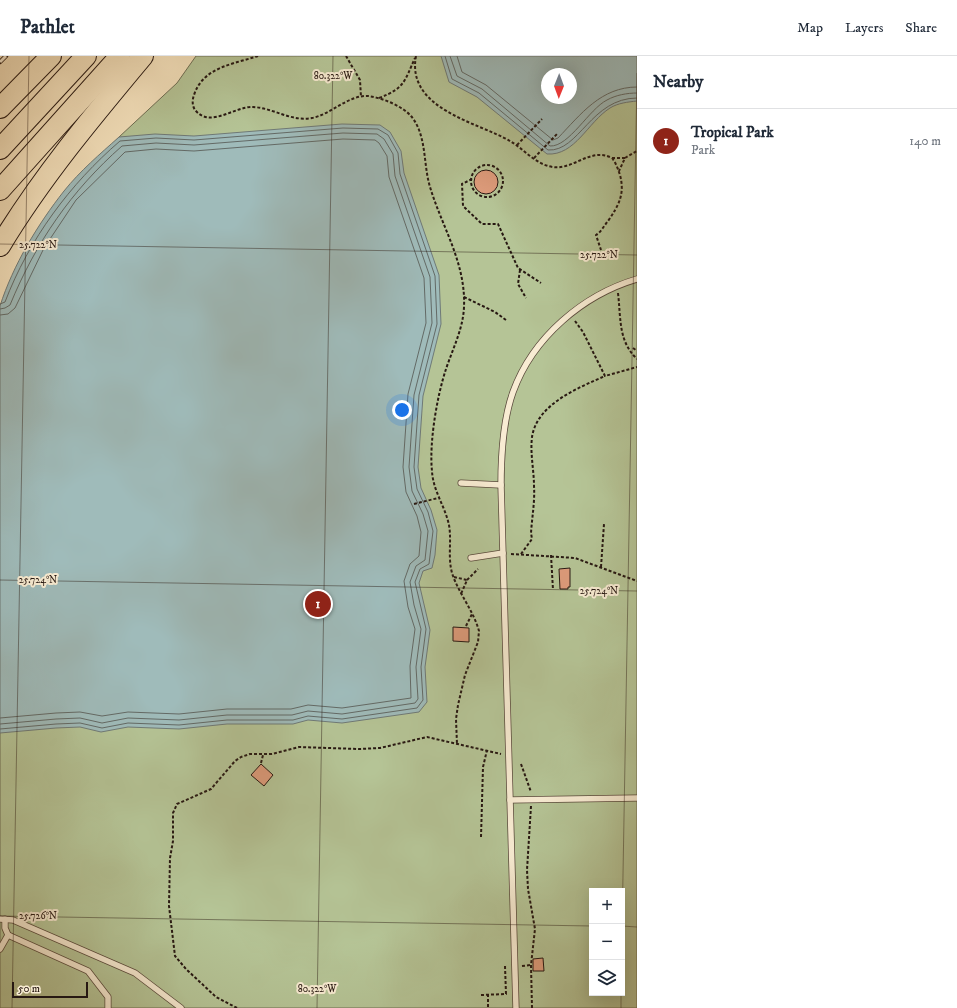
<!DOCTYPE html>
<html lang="en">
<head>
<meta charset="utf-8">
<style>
  :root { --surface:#fff; --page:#f6f6f7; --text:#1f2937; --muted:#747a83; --line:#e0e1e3; --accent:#8f2418 }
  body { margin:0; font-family:"IM FELL DW Pica",serif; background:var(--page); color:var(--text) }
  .controls { position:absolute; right:12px; bottom:12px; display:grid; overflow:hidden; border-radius:0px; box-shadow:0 4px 16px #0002 }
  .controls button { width:36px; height:36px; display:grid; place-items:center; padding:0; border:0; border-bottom:1px solid var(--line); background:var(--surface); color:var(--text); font:20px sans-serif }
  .compass { position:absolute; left:541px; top:12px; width:36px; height:36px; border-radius:50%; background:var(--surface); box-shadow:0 4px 16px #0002; rotate:181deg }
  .scale { position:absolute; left:12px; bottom:10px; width:76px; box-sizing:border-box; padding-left:4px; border:2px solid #271812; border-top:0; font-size:11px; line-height:14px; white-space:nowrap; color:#271812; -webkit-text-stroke:3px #f8ecd3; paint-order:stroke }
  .you { position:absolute; left:402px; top:354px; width:14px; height:14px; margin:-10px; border:3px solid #fff; border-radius:50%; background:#1a73e8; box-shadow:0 0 0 6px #1a73e833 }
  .badge { display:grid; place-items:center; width:26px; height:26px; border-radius:50%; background:var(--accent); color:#fff; font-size:13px; font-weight:700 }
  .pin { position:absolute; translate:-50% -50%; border:2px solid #fff; box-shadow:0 1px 4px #0006 }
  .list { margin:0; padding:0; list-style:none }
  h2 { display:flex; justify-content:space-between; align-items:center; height:52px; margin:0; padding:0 16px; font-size:17px }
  h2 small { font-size:13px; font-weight:400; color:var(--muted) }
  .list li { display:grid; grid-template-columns:26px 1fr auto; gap:12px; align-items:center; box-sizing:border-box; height:64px; padding:0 16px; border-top:1px solid var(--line) }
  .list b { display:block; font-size:15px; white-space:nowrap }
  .list p { margin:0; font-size:13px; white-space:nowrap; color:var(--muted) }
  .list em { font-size:13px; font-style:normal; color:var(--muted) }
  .icon { flex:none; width:22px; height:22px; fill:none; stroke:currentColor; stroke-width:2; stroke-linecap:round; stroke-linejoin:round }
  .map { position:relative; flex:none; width:637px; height:952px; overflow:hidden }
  header { display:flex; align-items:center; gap:24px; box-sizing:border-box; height:56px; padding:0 20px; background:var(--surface); border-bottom:1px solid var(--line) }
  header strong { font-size:19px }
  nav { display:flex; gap:22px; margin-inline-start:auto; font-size:14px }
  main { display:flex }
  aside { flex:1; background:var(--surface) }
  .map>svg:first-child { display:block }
  .green { fill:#b5c496; stroke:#6e6e54; fill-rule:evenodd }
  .water { fill:#9fbbba; stroke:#6f7a77; fill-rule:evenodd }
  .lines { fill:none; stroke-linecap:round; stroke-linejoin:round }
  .shore { stroke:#636a66; stroke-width:1 }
  .building { fill:#de9c7c; stroke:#271812 }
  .service-casing { stroke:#5a4a3c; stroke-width:7 }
  .motorway-casing { stroke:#271812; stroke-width:22 }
  .path { stroke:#271812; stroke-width:2; stroke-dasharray:3 2; stroke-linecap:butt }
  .service { stroke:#f8ecd3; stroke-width:5.5 }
  .motorway { stroke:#f4e1bc; stroke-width:20 }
  .rail-casing { stroke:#271812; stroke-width:4.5 }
  .rail { stroke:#f8ecd3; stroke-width:3; stroke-dasharray:9; stroke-linecap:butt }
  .ticks { fill:none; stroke:#271812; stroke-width:1; stroke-opacity:0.45 }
  .ticks-label { font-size:10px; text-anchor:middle; fill:#271812; stroke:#f8ecd3; stroke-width:4; stroke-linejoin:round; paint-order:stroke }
</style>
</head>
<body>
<header>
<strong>Pathlet</strong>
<nav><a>Map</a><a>Layers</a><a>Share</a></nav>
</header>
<main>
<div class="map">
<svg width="637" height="952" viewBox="0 0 637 952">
  <rect width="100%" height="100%" fill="#f4e1bc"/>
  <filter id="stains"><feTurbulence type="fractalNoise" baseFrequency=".005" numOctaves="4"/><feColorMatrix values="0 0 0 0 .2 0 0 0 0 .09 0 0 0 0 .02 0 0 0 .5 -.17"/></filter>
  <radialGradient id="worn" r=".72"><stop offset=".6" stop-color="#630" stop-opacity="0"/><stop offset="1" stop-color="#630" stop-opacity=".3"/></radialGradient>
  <!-- green -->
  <path class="green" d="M196 0H637V952H0V261L31 184 119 81 177 27ZM547 18H571V42H547ZM592 835H622V937H592Z"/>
  <!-- water -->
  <g class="water">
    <path d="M441 0H637V45C628 46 618 47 610 52 588 66 575 100 547 98L477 41 449 26ZM547 18H571V42H547Z"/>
    <path d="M342 68 380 69 390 76 401 95 404 117 439 219 441 268 423 340 418 411 421 432 431 454 437 474 435 499 432 512 423 515 419 527 430 574 425 611 427 646 419 656 342 667 308 664 293 668H227L179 673 128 671 101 676 80 671 56 672 0 677V250C13 209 38 168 64 135 80 115 100 98 119 81L155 78 194 80Z"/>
  </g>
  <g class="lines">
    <!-- shore -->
    <g class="shore">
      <path d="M445 0 452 23 479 37 548 94C579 96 591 42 637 42"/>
      <path d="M450 0 457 20 482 33 550 90C569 91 589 53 607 44 616 39 627 37 637 37"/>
      <path d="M457 0 462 16 486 29 553 84 558 82C581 58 601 31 637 31"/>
      <path d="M0 248 5 246C29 183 70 128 120 85L156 82 194 84 343 72 378 73 388 79 398 97 400 118 435 220 437 268 419 339 414 411 417 433 428 456 433 475 429 508 420 513 415 526 426 573 421 611 423 644 417 652 342 663 308 660 293 664H227L179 669 128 667 102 672 80 667 56 668 0 673"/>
      <path d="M0 253 5 252 10 249C36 186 71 135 122 90L156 87 194 89 343 77 377 78 384 83 393 98 395 120 430 221 432 267 414 339 409 411 412 435 423 458 428 475 425 504 416 510 410 526 414 549 421 573 416 611 418 643 415 647 342 658 308 655 292 659H227L179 664 128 662 102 667 80 662 56 663 0 668"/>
      <path d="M0 259 8 258 15 252 44 192 76 144 125 96 156 93 194 95 343 83 375 84 379 87 387 100 389 121 424 222 426 267 408 338 403 411 406 436 417 460 421 476 419 500 410 508 404 525 408 551 415 573 410 610 411 642 342 652 308 649 291 653H227L179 658 128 656 102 660 80 656 56 657 0 662"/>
    </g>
  </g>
  <!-- building -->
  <g class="building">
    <circle cx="486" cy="126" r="12"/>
    <path d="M570 512V531H568V533H560L559 513Z"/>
    <path d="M453 571 469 572V586L453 585Z"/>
    <path d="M261 708 273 719 264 730 251 719Z"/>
    <path d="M543 902 544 915H533V903Z"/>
  </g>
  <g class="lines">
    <!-- service casing -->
    <g class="service-casing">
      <g id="service">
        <path d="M461 427 501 429"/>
        <path d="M471 502 503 497"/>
        <path d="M510 744 637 742"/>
        <path d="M0 863 13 864 135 917 181 952"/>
        <path d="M5 863V872L8 879 88 915 108 941V952"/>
        <path d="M0 893 8 879"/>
        <path d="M516 952 501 429C501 399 503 364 513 336 533 281 583 239 637 223"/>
      </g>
    </g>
    <!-- motorway casing -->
    <g class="motorway-casing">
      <g id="motorway">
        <path d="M0 52 51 0"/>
        <path d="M0 93 86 0"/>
        <path d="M0 134 120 0"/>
        <path d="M0 190C41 122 92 61 143 0"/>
      </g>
    </g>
    <!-- path -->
    <g class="path">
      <path d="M258 0C234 8 203 11 194 39 192 44 192 51 196 55 211 72 235 50 253 51 274 52 291 66 312 62 332 58 348 39 368 40 383 42 402 50 411 60 427 79 423 108 430 131 442 171 466 207 464 251 463 273 453 292 446 313 437 340 429 387 432 415 433 435 445 450 449 469 452 486 447 503 453 520 460 539 474 556 479 575L478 586 465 619 458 649 456 663 457 688"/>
      <path d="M346 0 360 24 361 41"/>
      <path d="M416 0C406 53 477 66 510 85 524 93 536 109 553 111 574 114 590 91 612 102 616 107 618 113 620 119 625 138 619 149 608 165 604 170 601 176 596 179L601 194"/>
      <path d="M379 42C405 32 404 26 415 2"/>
      <path d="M517 89 542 63"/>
      <path d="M534 102 557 78"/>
      <path d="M612 102H625L619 115"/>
      <path d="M625 102 637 95"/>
      <circle cx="487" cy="125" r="16"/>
      <path d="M472 123 462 128 463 150 482 168H498L518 212 541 227"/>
      <path d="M520 214 518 228 526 242"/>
      <path d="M618 237C621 262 618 285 637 303"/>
      <path d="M464 241 495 256 506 264"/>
      <path d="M575 265 583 276 605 320 637 311"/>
      <path d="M633 292 637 295"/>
      <path d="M414 448 438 442"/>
      <path d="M511 498 575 502 637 525"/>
      <path d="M521 498 532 483 531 477C532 461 535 446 534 430 534 414 530 398 532 381 537 348 578 332 605 320"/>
      <path d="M551 499 553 534"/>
      <path d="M601 511 604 468"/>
      <path d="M454 521 467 524 461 538"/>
      <path d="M467 524 478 513"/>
      <path d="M466 570 472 558"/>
      <path d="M261 707 263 699"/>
      <path d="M521 708 531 736"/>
      <path d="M531 750 527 814 528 833 535 873 531 909 532 952"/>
      <path d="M481 781 483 711 487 694"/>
      <path d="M522 910 531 909"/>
      <path d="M488 938V952"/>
      <path d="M481 939 506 938 505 910H507"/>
      <path d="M237 952 216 941 186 913 175 900 169 850 170 802 173 785V757L177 748 211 733 235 705 241 701 250 698H272L299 691 359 693 380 692 427 681 501 698"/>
    </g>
    <!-- service -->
    <use href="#service" class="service"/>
    <!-- motorway -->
    <use href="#motorway" class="motorway"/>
    <!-- rail casing -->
    <g class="rail-casing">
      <path id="rail" d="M0 6 6 0"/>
    </g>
    <!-- rail -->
    <use href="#rail" class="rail"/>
  </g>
  <!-- ticks -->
  <path class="ticks" d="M0 188 637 199M0 524 637 535M0 860 592 870M622 870 637 871M622 876 637 17M12 952 29 0M317 952 333 0M621 952V937"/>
  <g class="ticks-label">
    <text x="333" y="23">80.322°W</text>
    <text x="38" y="192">25.722°N</text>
    <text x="599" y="202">25.722°N</text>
    <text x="38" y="527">25.724°N</text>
    <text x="599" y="538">25.724°N</text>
    <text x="38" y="863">25.726°N</text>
    <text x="317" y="936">80.322°W</text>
  </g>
  <rect width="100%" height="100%" filter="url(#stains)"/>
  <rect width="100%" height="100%" fill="url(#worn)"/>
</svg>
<div class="controls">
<button>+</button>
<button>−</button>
<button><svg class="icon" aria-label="layers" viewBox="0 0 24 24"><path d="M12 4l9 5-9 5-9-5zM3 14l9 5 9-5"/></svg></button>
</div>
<svg class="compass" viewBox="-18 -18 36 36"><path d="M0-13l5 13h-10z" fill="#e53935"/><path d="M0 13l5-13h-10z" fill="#747a83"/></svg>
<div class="scale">50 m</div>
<div class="you"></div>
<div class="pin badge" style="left:318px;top:548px">1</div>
</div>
<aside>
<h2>Nearby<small></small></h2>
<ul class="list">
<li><span class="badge">1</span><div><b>Tropical Park</b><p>Park</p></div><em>140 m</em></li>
</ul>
</aside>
</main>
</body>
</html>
